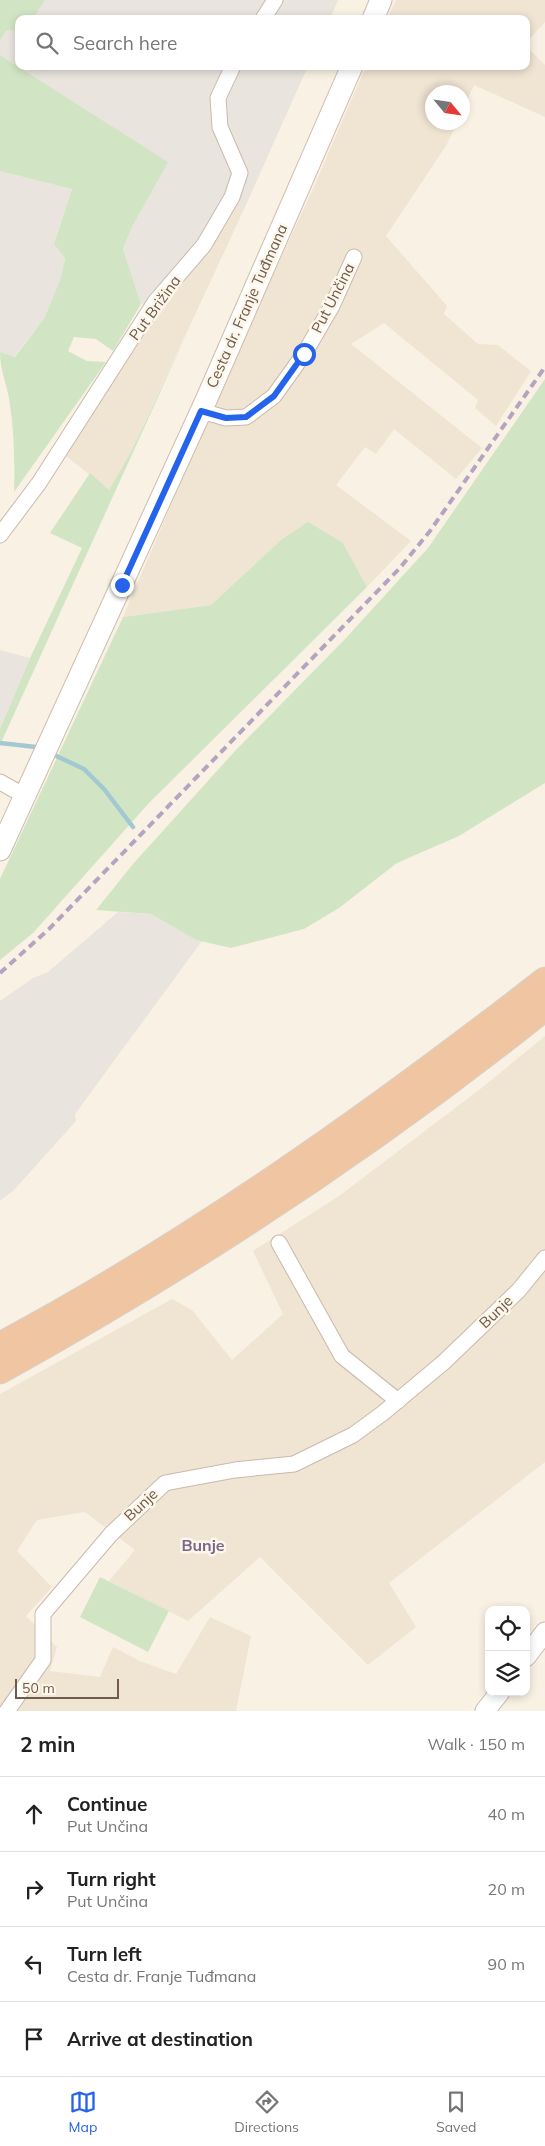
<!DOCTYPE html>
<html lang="en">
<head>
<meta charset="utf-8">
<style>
  :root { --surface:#fff; --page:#f2f2f2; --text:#222; --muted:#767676; --line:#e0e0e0; --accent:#2563eb }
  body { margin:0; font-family:Mulish,sans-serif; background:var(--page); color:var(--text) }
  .controls { position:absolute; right:15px; bottom:15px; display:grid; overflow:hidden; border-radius:10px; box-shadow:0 2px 8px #0003 }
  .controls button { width:45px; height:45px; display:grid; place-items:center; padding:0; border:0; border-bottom:1px solid var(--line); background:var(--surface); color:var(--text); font:25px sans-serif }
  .compass { position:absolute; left:425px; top:85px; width:45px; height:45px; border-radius:50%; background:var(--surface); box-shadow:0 2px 8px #0003; rotate:119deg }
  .scale { position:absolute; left:15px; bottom:12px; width:104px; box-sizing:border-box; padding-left:5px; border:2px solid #6f5a4c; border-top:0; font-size:14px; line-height:18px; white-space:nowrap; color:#6f5a4c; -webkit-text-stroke:4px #fdf6ea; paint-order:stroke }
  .stop { position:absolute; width:15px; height:15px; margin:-11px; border:4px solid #2563eb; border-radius:50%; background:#fff }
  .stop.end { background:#2563eb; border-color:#fff; box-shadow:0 1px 5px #0008 }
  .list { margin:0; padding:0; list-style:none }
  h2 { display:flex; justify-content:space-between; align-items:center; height:65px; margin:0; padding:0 20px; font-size:21px }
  h2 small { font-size:16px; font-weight:400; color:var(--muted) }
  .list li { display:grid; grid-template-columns:32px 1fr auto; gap:15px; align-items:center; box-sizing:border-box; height:75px; padding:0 20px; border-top:1px solid var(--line) }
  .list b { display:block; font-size:19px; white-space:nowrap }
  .list p { margin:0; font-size:16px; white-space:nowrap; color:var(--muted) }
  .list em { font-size:16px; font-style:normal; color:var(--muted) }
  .icon { flex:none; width:28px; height:28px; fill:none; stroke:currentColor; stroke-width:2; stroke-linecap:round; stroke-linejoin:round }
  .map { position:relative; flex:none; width:545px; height:1711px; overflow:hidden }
  .search { position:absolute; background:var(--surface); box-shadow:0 2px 8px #0003; left:15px; right:15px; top:15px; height:55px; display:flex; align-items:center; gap:12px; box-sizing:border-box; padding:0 18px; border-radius:10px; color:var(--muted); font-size:19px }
  .sheet { height:365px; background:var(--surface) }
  nav { display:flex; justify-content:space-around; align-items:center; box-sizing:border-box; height:70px; border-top:1px solid var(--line); background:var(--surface); font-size:14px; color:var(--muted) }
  nav a { display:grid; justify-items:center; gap:2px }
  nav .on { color:var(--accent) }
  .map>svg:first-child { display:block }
  .residential { fill:#f0e4d3 }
  .industrial { fill:#e9e4de }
  .green { fill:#d1e5c4 }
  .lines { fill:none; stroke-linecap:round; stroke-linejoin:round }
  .stream { stroke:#a2c9d1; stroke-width:4.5 }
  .minor-casing { stroke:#c9baac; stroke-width:17 }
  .tertiary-casing { stroke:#c9baac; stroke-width:21 }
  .secondary-casing { stroke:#cebcac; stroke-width:23 }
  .trunk-casing { stroke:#d7d1cd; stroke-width:27 }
  .minor { stroke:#fff; stroke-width:15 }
  .tertiary { stroke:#fff; stroke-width:19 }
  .secondary { stroke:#fff; stroke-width:21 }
  .trunk { stroke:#f0c6a2; stroke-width:25 }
  .rail { stroke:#b5a4c1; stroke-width:4; stroke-dasharray:8 5; stroke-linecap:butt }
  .route { stroke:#2563eb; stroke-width:6 }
  .labels { text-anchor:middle; stroke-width:5; stroke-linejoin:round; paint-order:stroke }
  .street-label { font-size:15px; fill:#6f5a4c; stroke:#fdf6ea }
  .neighbourhood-label { font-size:16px; font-weight:bold; fill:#7f658c; stroke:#fdf6ea }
</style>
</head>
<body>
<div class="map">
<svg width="545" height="1711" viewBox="0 0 545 1711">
  <rect width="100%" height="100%" fill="#f9f2e4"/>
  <!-- residential -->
  <g class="residential">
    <path d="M396 0H545V22L526 43V19H387Z"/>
    <path d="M526 46 545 65V117L474 85 463 110 462 92H432V122L457 123 447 144 386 236 447 306 444 314 478 344 498 345 531 371 496 426 475 408 478 400 384 323 351 344 482 448 456 479 394 429 376 454 365 447 336 485 411 541 367 587 343 543 281 540 211 605 123 617 230 367 312 191 366 66H526Z"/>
    <path d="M246 205 132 450 109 490 61 452 163 301 166 300 207 250 236 207Z"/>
    <path d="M545 1036V1462L389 1583 416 1627 368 1665 260 1557 188 1621 109 1581 135 1550 85 1512 37 1520 17 1551 52 1587 26 1616 57 1647 50 1671 100 1677 113 1647 140 1661 176 1674 210 1617 251 1636 236 1711H0V1394L172 1299 192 1310 232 1360 283 1314 253 1251 339 1196 479 1090Z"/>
  </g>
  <!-- industrial -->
  <g class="industrial">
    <path d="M45 0H338L330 19H33Z"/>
    <path d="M19 29V66H308L246 205 236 207 207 250 166 301 141 304 123 249 132 227 167 162 0 55V40L6 31Z"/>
    <path d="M0 171 72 189 54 243 65 258 61 277 45 317 14 357 0 352Z"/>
    <path d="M0 650 30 658 0 729Z"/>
    <path d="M118 912 151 914 196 940 202 941 75 1114 76 1121 14 1190 0 1201V1001L33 978 48 972Z"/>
  </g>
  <!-- green -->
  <g class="green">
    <path d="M0 0H45L33 19H19V29L6 31 0 40Z"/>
    <path d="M0 55 168 162 132 227 123 249 141 304 113 351 96 339 74 337 68 351 87 361 106 362 14 492C15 460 14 430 9 398 6 382 0 369 0 352L15 357 45 317 61 277 65 258 54 244 72 189 0 171Z"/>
    <path d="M184 340 0 745V729L30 658 82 548 50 533 90 473 109 490 132 450Z"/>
    <path d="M545 379V783L459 836 397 863 339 908 304 929 231 948 196 940 151 914 96 910 133 864 234 752 345 639 428 548Z"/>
    <path d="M308 522 343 543 367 587 148 804 33 933 0 960V879L123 617 211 605 281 540Z"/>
    <path d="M100 1577 169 1611 148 1652 80 1617Z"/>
  </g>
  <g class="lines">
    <!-- stream -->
    <g class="stream">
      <path d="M0 743 36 747 40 749"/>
      <path d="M50 753 84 769 104 789 133 827"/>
    </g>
    <!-- minor casing -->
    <g class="minor-casing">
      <g id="minor">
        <path d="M263 19 275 0"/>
        <path d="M201 411 226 418 246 417 274 396 304 354 332 306 354 257"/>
        <path d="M0 535 39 483 155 302 204 245 232 197 240 173 220 127 218 98 233 66"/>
        <path d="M0 782 25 796"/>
        <path d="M279 1243 342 1356 398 1401"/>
        <path d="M7 1711 43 1660V1614L111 1534 165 1483 235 1470 294 1464 353 1435 383 1413 444 1362 519 1290 545 1258"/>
      </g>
    </g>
    <!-- tertiary casing -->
    <g class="tertiary-casing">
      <g id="tertiary">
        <path d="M526 1657 545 1632"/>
        <path d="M485 1711 500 1692"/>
      </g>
    </g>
    <!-- secondary casing -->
    <g class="secondary-casing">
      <g id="secondary">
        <path d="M373 19 381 0"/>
        <path d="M0 850 207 398 352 66"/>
      </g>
    </g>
    <!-- trunk casing -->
    <g class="trunk-casing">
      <g id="trunk">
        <path d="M0 1345C193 1242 372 1114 545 980"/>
        <path d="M0 1371C191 1265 375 1144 545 1008"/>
      </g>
    </g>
    <!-- minor -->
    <use href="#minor" class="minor"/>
    <!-- tertiary -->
    <use href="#tertiary" class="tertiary"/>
    <!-- secondary -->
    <use href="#secondary" class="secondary"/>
    <!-- trunk -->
    <use href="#trunk" class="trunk"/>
    <!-- rail -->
    <path class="rail" d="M0 973 49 929 399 569 430 531 545 367"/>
  </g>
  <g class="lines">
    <!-- route -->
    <path class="route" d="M122 585 201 411 226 418 246 417 274 396 304 354"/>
  </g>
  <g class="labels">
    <!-- street labels -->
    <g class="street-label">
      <text transform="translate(333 298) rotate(-63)" y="5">Put Unčina</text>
      <text transform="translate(247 306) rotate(-66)" y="5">Cesta dr. Franje Tuđmana</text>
      <text transform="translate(155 308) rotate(-54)" y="5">Put Brižina</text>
      <text transform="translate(496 1312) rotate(-44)" y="5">Bunje</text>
      <text transform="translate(141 1505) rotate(-43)" y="5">Bunje</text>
    </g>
    <!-- neighbourhood labels -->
    <g class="neighbourhood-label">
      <text x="203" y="1551">Bunje</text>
    </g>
  </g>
</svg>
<div class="controls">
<button><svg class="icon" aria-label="locate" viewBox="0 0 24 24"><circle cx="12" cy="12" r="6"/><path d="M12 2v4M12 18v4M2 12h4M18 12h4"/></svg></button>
<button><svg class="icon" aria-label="layers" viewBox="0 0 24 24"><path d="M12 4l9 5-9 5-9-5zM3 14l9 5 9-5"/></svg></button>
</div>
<svg class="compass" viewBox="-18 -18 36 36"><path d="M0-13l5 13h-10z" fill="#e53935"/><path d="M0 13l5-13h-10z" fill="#767676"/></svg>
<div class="scale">50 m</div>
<div class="stop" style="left:304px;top:354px"></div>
<div class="stop end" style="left:122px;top:585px"></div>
<div class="search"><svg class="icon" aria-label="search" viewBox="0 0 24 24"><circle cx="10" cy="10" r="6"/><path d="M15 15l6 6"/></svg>Search here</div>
</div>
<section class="sheet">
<h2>2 min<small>Walk · 150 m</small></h2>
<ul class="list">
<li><svg class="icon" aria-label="ahead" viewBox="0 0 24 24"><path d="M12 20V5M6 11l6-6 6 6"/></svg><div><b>Continue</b><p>Put Unčina</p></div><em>40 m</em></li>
<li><svg class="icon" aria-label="right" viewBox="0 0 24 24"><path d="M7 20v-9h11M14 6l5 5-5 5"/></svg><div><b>Turn right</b><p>Put Unčina</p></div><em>20 m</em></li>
<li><svg class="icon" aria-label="left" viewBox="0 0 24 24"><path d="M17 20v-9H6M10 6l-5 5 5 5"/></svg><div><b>Turn left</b><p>Cesta dr. Franje Tuđmana</p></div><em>90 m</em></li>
<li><svg class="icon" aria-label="arrive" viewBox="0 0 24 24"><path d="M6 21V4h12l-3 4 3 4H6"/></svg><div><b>Arrive at destination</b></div></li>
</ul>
</section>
<nav>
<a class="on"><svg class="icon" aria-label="map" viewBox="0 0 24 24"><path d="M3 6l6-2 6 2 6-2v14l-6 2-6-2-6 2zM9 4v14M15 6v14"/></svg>Map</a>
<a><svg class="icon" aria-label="directions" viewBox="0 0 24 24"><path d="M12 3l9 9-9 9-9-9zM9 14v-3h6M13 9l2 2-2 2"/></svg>Directions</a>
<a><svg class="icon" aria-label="saved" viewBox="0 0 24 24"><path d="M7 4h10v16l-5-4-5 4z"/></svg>Saved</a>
</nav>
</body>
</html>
